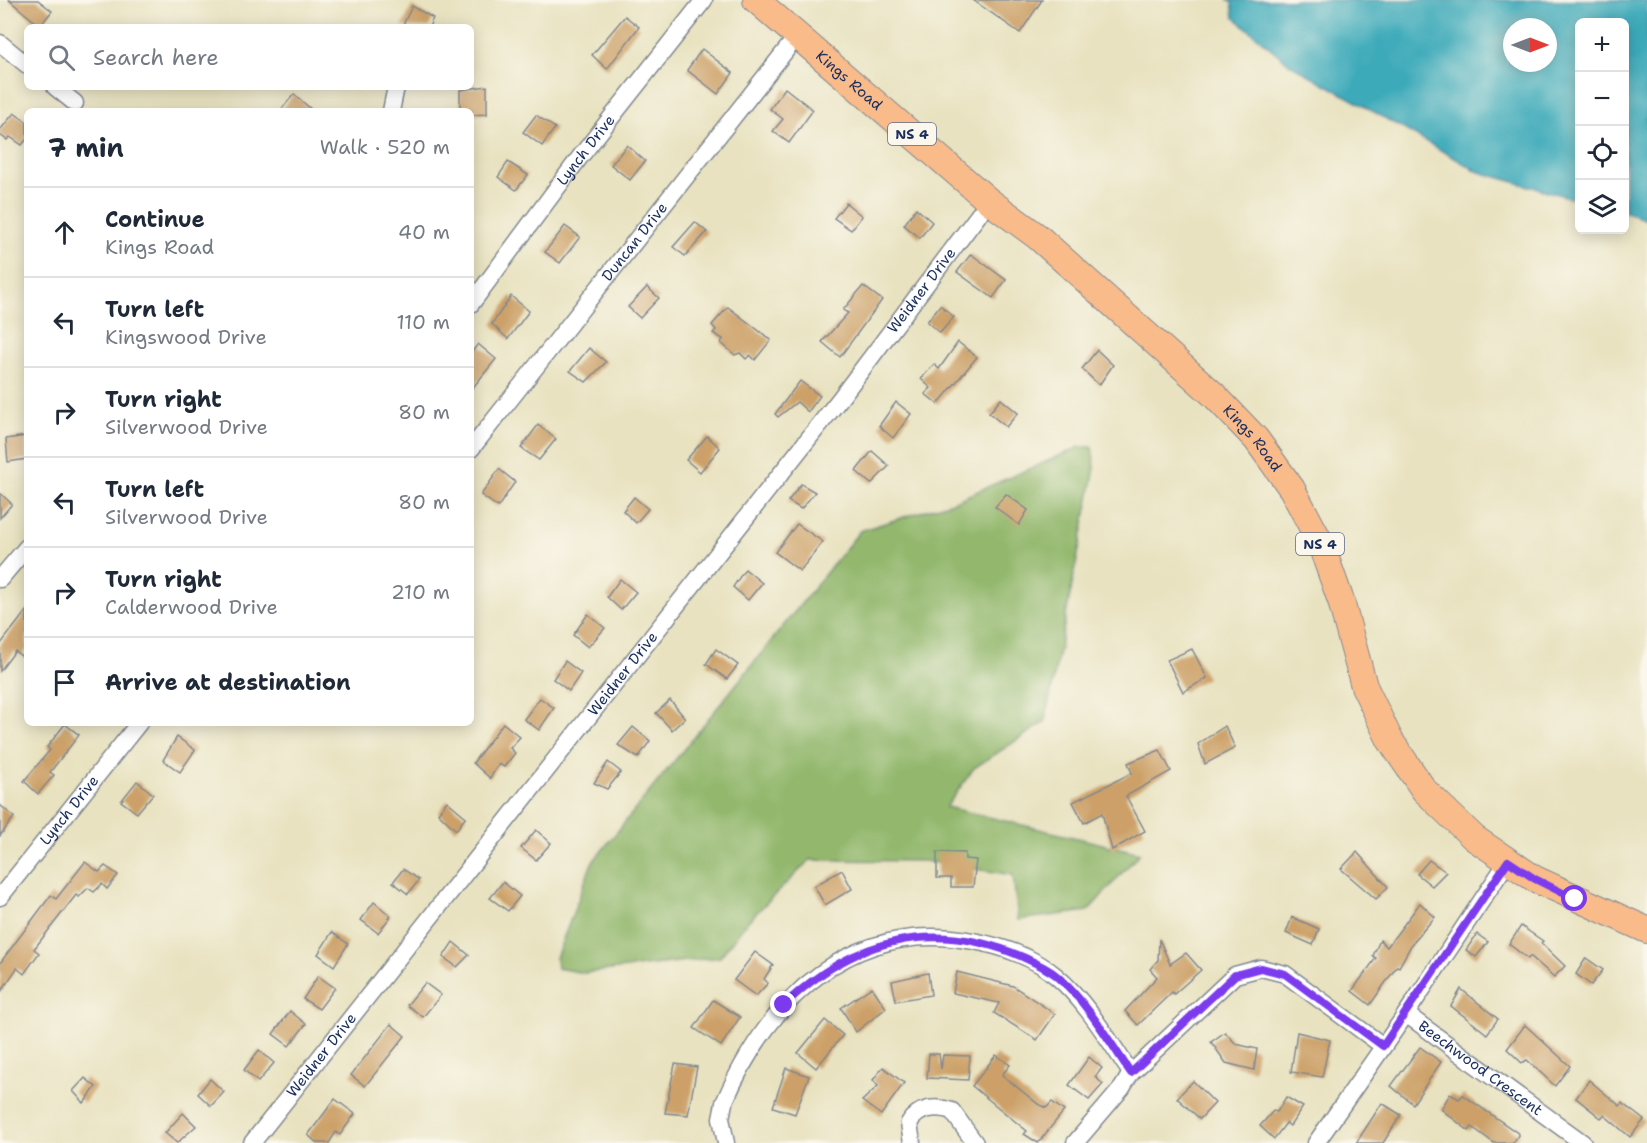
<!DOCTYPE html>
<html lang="en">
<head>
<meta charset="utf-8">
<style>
  :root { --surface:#fff; --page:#f2f2f3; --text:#1f2937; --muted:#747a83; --line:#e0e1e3 }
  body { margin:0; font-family:"Shantell Sans",sans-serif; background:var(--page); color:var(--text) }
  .controls { position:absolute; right:18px; top:18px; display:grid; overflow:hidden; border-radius:9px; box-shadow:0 3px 15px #0003 }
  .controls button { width:54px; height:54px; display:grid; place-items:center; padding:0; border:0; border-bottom:2px solid var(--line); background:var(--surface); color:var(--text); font:30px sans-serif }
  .compass { position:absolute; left:1503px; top:18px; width:54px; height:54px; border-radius:50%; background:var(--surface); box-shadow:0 3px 15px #0003; rotate:90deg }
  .stop { position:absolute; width:18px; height:18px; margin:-14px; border:4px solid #7c3aed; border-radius:50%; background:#fff }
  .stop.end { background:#7c3aed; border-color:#fff; box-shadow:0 2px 6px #0008 }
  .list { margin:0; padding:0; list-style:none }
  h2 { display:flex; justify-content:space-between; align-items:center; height:78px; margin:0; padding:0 24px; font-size:26px }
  h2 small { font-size:20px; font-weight:400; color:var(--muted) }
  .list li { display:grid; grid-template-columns:39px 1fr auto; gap:18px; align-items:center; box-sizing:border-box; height:90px; padding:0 24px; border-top:2px solid var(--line) }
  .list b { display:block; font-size:22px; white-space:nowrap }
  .list p { margin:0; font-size:20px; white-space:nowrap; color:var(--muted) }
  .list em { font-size:20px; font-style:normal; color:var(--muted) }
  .icon { flex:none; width:33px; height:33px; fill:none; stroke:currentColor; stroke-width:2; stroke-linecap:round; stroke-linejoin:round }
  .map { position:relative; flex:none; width:1647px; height:1143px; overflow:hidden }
  .search { position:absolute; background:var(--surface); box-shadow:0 3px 15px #0003; left:24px; top:24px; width:450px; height:66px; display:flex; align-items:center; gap:15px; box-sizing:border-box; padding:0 21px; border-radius:9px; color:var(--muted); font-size:22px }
  .panel { position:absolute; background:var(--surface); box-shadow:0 3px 15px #0003; left:24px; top:108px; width:450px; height:618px; border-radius:9px }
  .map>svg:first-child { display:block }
  .forest { fill:#93b86d; stroke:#577466; stroke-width:1.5 }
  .water { fill:#3caaba; stroke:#2c6c8c; stroke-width:1.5; fill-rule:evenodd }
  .building { fill:#cca068 }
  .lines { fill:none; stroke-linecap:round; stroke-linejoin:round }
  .street-casing { stroke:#82888f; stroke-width:19 }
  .primary-casing { stroke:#82888f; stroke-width:28 }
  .street { stroke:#fff; stroke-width:16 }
  .primary { stroke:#fabb8b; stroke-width:26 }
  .route { stroke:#7c3aed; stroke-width:8 }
  .labels { text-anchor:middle; stroke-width:6; stroke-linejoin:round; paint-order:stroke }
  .shield { fill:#fbf7ec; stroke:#5e6b89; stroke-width:1.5 }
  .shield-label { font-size:14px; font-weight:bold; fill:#1b2f5e }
  .street-label { font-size:15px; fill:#1b2f5e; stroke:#fbf7ec }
</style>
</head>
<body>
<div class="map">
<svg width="1647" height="1143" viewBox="0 0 1647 1143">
  <rect width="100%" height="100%" fill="#fbf7ec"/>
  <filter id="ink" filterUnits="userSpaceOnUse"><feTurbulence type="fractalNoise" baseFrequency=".0167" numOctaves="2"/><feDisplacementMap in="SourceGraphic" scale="12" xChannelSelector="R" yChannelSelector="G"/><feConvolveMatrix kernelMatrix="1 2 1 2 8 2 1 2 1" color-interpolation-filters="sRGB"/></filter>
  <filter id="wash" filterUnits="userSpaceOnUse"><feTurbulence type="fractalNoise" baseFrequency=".008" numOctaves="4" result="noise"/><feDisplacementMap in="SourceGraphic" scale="24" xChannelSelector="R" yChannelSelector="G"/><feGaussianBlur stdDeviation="1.35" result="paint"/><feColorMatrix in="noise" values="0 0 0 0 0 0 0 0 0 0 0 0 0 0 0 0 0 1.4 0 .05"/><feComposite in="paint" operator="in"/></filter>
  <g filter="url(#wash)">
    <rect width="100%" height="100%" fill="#e8e2c0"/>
    <!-- forest -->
    <path class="forest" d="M1080 447H1092L1095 468 1045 722 974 768 946 807 1140 853 1088 911 1018 920 1013 875 925 861 810 860 745 924 720 957 584 973 557 968 556 958 592 863 860 531 955 501Z"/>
    <!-- water -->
    <path class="water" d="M1228 0H1647V219L1625 212 1624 22H1580L1579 200 1479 172 1288 63 1234 17 1232 3ZM1512 27H1548V63H1512Z"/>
    <g id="blocks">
      <!-- building -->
      <g class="building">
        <path d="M9 0H38L52 11 40 26Z"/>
        <path d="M973 0H1042L1020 33Z"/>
        <path d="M412 6 433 18 429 27H402Z"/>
        <path d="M625 16 639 27 607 69 592 55Z"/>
        <path d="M702 49 733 73 718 94 687 70Z"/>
        <path d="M487 86V114L471 115V111H460V90Z"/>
        <path d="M785 88 813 110 789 143 773 131 783 119 770 109Z"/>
        <path d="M294 94 313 111H280Z"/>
        <path d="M14 113 27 122V139L22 145 10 137 7 140 0 135V130Z"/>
        <path d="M536 115 555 128 542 146 523 132Z"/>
        <path d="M627 145 645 161 630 180 611 165Z"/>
        <path d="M508 162 528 175 516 190 498 177Z"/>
        <path d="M846 203 862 216 851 230 834 218Z"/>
        <path d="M916 208 932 222 920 238 904 225Z"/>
        <path d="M695 222 707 232 685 256 673 247Z"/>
        <path d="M565 226 580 237 560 263 545 252Z"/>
        <path d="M971 254 1006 280 993 298 957 272Z"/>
        <path d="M863 286 882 300 840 357 822 342 848 313 843 310Z"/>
        <path d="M647 287 659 298 640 318 628 307Z"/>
        <path d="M511 296 529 311 508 339 492 324Z"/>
        <path d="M940 305 954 317 940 333 927 322Z"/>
        <path d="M728 307 771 340 755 360 750 355 746 359 740 353 735 355 721 343 723 339 713 333 716 330 712 325Z"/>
        <path d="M958 342 977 357 938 404 925 394 931 388 921 379 934 364 939 369Z"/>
        <path d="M478 344 496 359 471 390V353Z"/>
        <path d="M589 348 606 362 586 382 570 371Z"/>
        <path d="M1097 350 1113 365 1099 385 1082 369Z"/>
        <path d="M800 381 820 396 808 412 797 402 778 417 775 414Z"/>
        <path d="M1001 399 1018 413 1006 427 989 413Z"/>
        <path d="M896 402 911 414 893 438 879 426Z"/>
        <path d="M538 425 556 439 539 460 521 448Z"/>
        <path d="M26 436 27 459 8 462 6 439Z"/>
        <path d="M707 436 720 448 700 472 686 460Z"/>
        <path d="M872 451 889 466 871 484 856 471Z"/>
        <path d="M499 469 515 482 498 507 481 495Z"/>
        <path d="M801 484 815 492 801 509 788 501Z"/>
        <path d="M0 493 12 504 0 518Z"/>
        <path d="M1006 494 1028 510 1019 525 995 507Z"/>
        <path d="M634 497 648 509 636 523 623 511Z"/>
        <path d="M797 524 823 542 800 571 775 552Z"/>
        <path d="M745 569 762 583 748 600 733 587Z"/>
        <path d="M620 579 636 592 621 610 607 597Z"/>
        <path d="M27 610V649L21 656 15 651 0 671V645Z"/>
        <path d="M588 614 605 628 588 647 573 635Z"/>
        <path d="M716 649 738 665 727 679 706 664Z"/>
        <path d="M1192 649 1207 678 1183 692 1167 660Z"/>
        <path d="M565 661 581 673 569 691 553 679Z"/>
        <path d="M540 698 554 708 539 730 524 719Z"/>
        <path d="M670 700 685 718 672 730 656 713Z"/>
        <path d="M503 723 520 737 510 748 515 753 504 767 499 764 490 778 473 763Z"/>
        <path d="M65 724 79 735 50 772 54 775 38 794 24 781 50 750 47 747Z"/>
        <path d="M1225 726 1235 748 1205 764 1198 744Z"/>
        <path d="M633 727 650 741 638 758 618 745Z"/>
        <path d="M177 737 195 750 180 772 163 760Z"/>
        <path d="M1160 750 1171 771 1126 796 1145 831 1112 850 1102 813 1084 823 1073 802 1132 773 1128 763Z"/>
        <path d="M608 762 621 772 607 789 594 783Z"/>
        <path d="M137 781 153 794 137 813 121 801Z"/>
        <path d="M447 801 466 817 456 830 438 813Z"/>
        <path d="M0 805 14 817 0 836Z"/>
        <path d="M536 830 551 843 536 860 521 848Z"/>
        <path d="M937 852 965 853V859L976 860 973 887H951V878H937Z"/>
        <path d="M1357 852 1388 887 1376 899 1341 869Z"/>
        <path d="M1429 860 1446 872 1432 886 1417 874Z"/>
        <path d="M85 862 99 872 105 866 118 875 107 889 102 884 94 892 88 888 79 897 76 895 34 949 39 953 24 974 17 968 0 993V963L51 895 56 899Z"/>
        <path d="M403 869 419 880 408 894 393 882Z"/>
        <path d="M842 870 852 889 825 905 814 886Z"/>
        <path d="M503 882 520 896 508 911 490 898Z"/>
        <path d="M374 902 391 916 378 933 361 920Z"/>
        <path d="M1420 903 1435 917 1413 942 1399 967 1397 966 1370 1005 1352 991 1376 958 1373 956 1380 940 1387 947Z"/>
        <path d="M1292 917 1319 929 1313 945 1286 933Z"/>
        <path d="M1521 926 1543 941 1541 943 1565 966 1554 977 1530 956 1528 959 1509 944Z"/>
        <path d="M332 932 348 944 334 966 318 954Z"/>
        <path d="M1477 934 1488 942 1476 957 1466 950Z"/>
        <path d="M1159 939 1170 964 1186 953 1201 970 1174 994 1172 992 1138 1025 1125 1011 1157 977 1150 969 1158 960Z"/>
        <path d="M453 942 469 955 457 967 443 957Z"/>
        <path d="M755 952 773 965 764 979 768 983 756 996 734 980Z"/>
        <path d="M1586 958 1603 970 1591 985 1576 974Z"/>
        <path d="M957 972 1013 986 1055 1014 1037 1040 994 1013 999 1003 953 993Z"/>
        <path d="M928 973 931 995 896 1001 892 981Z"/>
        <path d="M318 976 335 988 319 1009 303 999Z"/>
        <path d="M425 983 441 995 423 1017 407 1005Z"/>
        <path d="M872 987 886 1008 856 1032 841 1008Z"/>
        <path d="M1461 989 1498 1019 1487 1034 1451 1006Z"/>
        <path d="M713 1000 740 1017 721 1046 694 1028Z"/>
        <path d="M290 1011 306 1024 289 1046 273 1034Z"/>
        <path d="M825 1020 843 1035 816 1068 798 1053Z"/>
        <path d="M391 1024 405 1036 365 1086 351 1075Z"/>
        <path d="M1525 1025 1570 1066 1555 1086 1527 1060 1522 1063 1507 1049Z"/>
        <path d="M1225 1032 1236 1044 1257 1049 1254 1070 1226 1063 1211 1042Z"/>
        <path d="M1297 1032 1330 1040 1322 1077 1291 1072Z"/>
        <path d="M1420 1047 1441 1062 1413 1104 1391 1086Z"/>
        <path d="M259 1050 274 1063 258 1082 244 1070Z"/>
        <path d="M929 1054H939L941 1069 943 1055 970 1056 968 1080 927 1078Z"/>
        <path d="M996 1055 1010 1065 1002 1075 1038 1104 1046 1108 1052 1102 1064 1111 1038 1143 1024 1134 1027 1131 972 1086Z"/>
        <path d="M1089 1057 1102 1068 1095 1077 1103 1084 1089 1100 1069 1085Z"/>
        <path d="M675 1064 697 1067 688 1115 665 1113Z"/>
        <path d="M883 1067 904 1083 881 1115 862 1101 878 1086 873 1080Z"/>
        <path d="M786 1068 809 1076 795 1114 773 1107Z"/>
        <path d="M85 1078 96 1087 84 1103 73 1091Z"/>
        <path d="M210 1079 224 1092 211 1106 198 1094Z"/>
        <path d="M1589 1080 1620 1106 1622 1103 1644 1120 1630 1137 1604 1115 1601 1118 1576 1098Z"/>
        <path d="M1193 1081 1215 1103 1200 1119 1177 1098Z"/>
        <path d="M1450 1094 1459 1099 1463 1095 1519 1134 1513 1143H1494L1472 1127 1469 1131 1441 1109Z"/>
        <path d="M1286 1097 1303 1107 1290 1126 1286 1123 1274 1139 1260 1126 1273 1111 1277 1112Z"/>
        <path d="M335 1099 355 1114 340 1135 336 1132 329 1143H317L308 1135Z"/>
        <path d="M1382 1103 1401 1115 1383 1143H1356Z"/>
        <path d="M183 1113 196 1126 177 1143 165 1133Z"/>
      </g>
    </g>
  </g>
  <g filter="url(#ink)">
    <use href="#blocks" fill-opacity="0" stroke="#82888f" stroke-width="1.5"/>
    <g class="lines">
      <!-- street casing -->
      <g class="street-casing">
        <g id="street">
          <path d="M0 43 27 65"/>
          <path d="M55 87 75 103"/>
          <path d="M391 111 396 87"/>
          <path id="s1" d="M471 304 580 157 704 0"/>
          <path id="s2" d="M471 449 798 35"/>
          <path d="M0 579 27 547"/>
          <path id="s3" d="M0 897 139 723"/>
          <path id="s4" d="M1406 1014 1583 1143"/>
          <path id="s5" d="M252 1143 839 400 989 201"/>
          <path d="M726 1143 721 1118 724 1103C769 999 851 918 973 941 1001 946 1034 957 1056 976 1085 1000 1110 1042 1131 1073"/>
          <path d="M912 1143 909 1123C918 1107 937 1106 952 1111L975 1143"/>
          <path d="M1075 1143 1122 1088 1131 1073 1235 975 1261 968 1285 974 1383 1046"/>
          <path d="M1316 1143 1406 1014 1508 861"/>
        </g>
      </g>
      <!-- primary casing -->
      <g class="primary-casing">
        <g id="primary">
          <path id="s6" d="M756 0 989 201 1038 237 1214 395 1256 439 1292 489 1320 542 1341 601 1364 686 1390 740 1424 790 1474 838 1535 879 1647 930"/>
        </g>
      </g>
      <!-- street -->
      <use href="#street" class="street"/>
      <!-- primary -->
      <use href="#primary" class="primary"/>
    </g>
  </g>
  <g class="lines" filter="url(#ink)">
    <!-- route -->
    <path class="route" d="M784 1005C854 938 935 918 1025 958 1036 963 1047 968 1057 976 1085 1000 1110 1042 1131 1073L1235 975 1261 968 1285 974 1383 1046 1508 861 1535 879 1575 899"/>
  </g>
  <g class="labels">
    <!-- shield labels -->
    <g class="shield">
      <rect x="888" y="123" width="48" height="22" rx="4.5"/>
      <rect x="1296" y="533" width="48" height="22" rx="4.5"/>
    </g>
    <g class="shield-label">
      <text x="912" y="139">NS 4</text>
      <text x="1320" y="549">NS 4</text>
    </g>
    <!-- street labels -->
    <g class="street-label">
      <text dy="5" stroke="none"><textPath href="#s6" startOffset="123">Kings Road</textPath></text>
      <text dy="5" stroke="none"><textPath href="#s1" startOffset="192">Lynch Drive</textPath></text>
      <text dy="5" stroke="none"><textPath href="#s2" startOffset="264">Duncan Drive</textPath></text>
      <text dy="5" stroke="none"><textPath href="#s5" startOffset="1084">Weidner Drive</textPath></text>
      <text dy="5" stroke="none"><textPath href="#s6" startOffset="663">Kings Road</textPath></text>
      <text dy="5" stroke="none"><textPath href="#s5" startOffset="598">Weidner Drive</textPath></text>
      <text dy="5" stroke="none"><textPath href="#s3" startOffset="111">Lynch Drive</textPath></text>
      <text dy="5" stroke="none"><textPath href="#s5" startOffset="112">Weidner Drive</textPath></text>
      <text dy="5" stroke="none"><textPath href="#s4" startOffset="92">Beechwood Crescent</textPath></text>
    </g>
  </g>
</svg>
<div class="controls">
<button>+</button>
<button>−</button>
<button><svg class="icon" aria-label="locate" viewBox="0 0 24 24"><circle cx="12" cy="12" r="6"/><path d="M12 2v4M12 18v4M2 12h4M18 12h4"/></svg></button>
<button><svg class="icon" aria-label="layers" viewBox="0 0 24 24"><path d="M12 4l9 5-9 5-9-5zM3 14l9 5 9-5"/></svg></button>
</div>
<svg class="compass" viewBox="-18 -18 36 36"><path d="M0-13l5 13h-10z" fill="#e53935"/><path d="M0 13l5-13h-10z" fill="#747a83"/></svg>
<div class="stop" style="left:1575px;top:899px"></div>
<div class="stop end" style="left:784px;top:1005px"></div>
<div class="search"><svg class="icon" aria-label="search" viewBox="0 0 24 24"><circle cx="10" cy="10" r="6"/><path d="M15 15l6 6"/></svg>Search here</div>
<section class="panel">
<h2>7 min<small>Walk · 520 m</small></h2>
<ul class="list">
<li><svg class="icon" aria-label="ahead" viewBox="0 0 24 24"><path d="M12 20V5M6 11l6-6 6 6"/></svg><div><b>Continue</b><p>Kings Road</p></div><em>40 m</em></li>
<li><svg class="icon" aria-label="left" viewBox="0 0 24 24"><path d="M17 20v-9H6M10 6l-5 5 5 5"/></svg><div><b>Turn left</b><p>Kingswood Drive</p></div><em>110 m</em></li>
<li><svg class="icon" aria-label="right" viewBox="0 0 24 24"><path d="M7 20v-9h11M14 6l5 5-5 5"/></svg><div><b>Turn right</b><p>Silverwood Drive</p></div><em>80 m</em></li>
<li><svg class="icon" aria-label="left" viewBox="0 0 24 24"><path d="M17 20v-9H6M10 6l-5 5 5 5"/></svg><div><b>Turn left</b><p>Silverwood Drive</p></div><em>80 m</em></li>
<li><svg class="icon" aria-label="right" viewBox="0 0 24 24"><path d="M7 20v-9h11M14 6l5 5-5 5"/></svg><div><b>Turn right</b><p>Calderwood Drive</p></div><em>210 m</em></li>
<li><svg class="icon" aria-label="arrive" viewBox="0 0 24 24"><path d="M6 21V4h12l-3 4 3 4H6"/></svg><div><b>Arrive at destination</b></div></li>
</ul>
</section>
</div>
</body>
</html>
